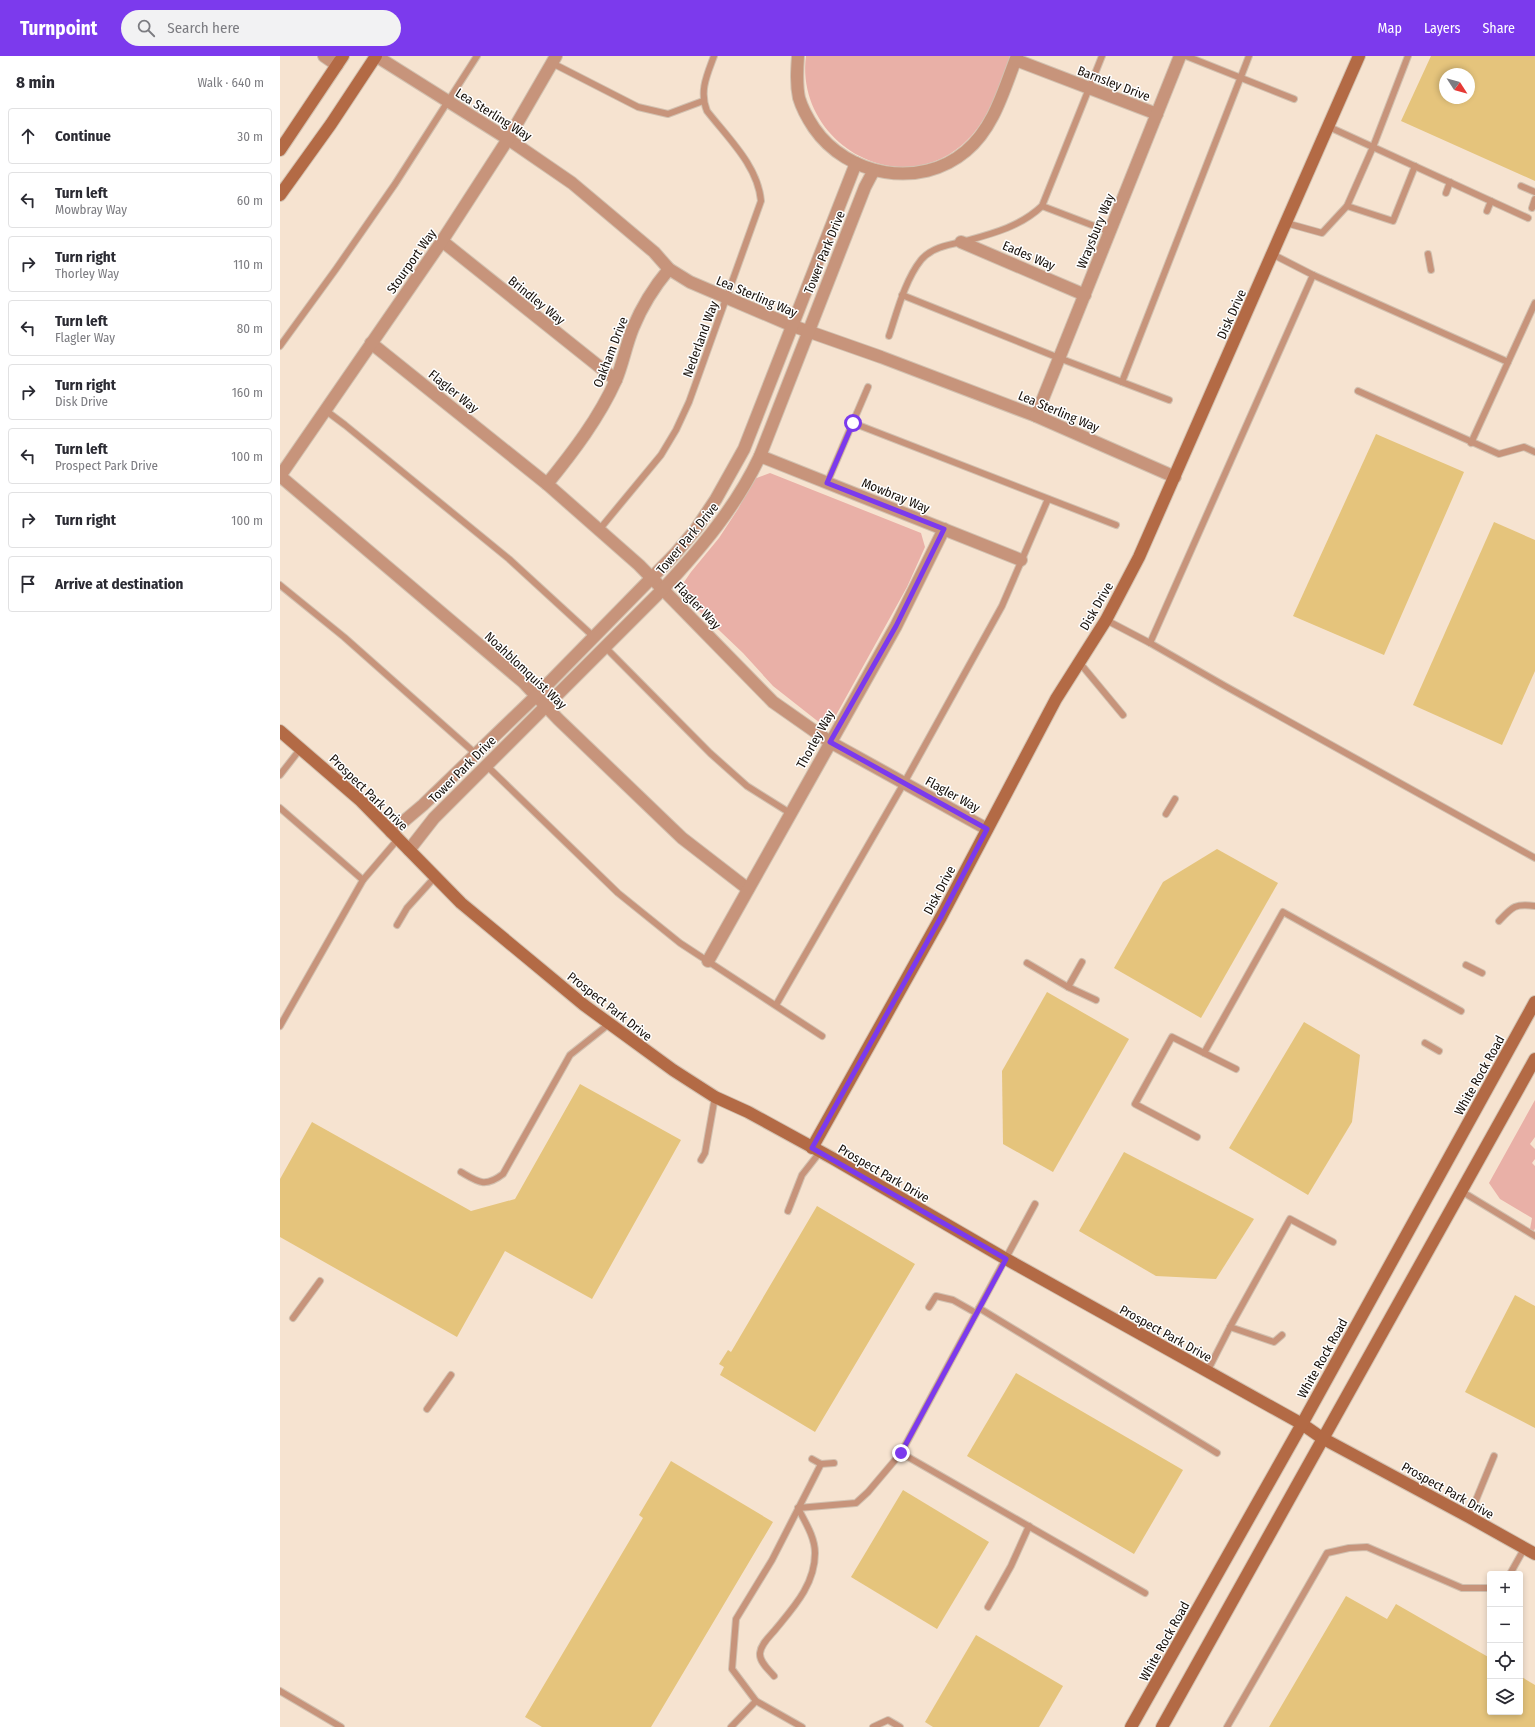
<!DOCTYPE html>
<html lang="en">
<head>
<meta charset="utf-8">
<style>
  :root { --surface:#fff; --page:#f2f2f3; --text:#2b2b33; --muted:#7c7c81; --line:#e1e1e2; --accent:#7c3aed }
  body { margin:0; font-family:"Fira Sans Condensed",sans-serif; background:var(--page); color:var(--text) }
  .controls { position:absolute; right:12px; bottom:12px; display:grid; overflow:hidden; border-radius:4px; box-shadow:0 2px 6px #0003 }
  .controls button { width:36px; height:36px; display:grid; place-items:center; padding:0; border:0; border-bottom:1px solid var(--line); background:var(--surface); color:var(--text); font:20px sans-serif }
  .compass { position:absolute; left:1159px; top:12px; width:36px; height:36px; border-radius:50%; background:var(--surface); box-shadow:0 2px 6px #0003; rotate:126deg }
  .stop { position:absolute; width:12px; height:12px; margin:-9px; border:3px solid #7c3aed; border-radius:50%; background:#fff }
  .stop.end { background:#7c3aed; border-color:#fff; box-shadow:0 1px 4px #0008 }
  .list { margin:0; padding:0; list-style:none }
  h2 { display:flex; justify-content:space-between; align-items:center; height:52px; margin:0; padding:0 16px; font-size:17px }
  h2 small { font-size:13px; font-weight:400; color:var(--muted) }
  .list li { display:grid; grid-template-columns:26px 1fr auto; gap:12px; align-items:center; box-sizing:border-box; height:56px; margin:0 8px 8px; padding:0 8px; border:1px solid var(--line); border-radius:4px }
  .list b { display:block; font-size:15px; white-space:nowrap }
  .list p { margin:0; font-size:13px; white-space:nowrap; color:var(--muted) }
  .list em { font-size:13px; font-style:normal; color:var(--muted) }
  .icon { flex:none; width:22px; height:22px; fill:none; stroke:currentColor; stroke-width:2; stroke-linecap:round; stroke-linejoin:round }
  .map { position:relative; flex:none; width:1255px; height:1671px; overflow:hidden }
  header { display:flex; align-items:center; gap:24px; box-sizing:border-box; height:56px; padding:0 20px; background:var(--accent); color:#fff }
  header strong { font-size:19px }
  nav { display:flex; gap:22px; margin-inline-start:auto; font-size:14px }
  .search { width:280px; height:36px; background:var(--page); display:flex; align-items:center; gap:10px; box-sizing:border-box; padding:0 14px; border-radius:22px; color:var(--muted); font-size:15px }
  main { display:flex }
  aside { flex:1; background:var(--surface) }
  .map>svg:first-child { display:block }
  .green { fill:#e9b0a7 }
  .building { fill:#e5c47c; fill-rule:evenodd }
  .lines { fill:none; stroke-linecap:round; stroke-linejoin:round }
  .lane-casing { stroke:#d2c1b0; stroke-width:8 }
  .street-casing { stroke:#d2c1b0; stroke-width:14 }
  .secondary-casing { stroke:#d2c1b0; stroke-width:14 }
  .lane { stroke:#c7947b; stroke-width:6 }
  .street { stroke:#c7947b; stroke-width:12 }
  .secondary { stroke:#b36a45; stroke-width:12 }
  .route { stroke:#7c3aed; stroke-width:5 }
  .labels { text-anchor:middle; stroke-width:3; stroke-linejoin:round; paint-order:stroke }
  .street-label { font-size:13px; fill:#160f09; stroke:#fff }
</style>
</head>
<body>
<header>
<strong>Turnpoint</strong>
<div class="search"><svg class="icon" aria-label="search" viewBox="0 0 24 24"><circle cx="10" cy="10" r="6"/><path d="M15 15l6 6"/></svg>Search here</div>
<nav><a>Map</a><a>Layers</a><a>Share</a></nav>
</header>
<main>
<aside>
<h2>8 min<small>Walk · 640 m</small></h2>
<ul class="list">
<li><svg class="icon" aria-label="ahead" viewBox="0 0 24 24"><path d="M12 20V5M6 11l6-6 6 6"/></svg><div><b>Continue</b></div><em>30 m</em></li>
<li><svg class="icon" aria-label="left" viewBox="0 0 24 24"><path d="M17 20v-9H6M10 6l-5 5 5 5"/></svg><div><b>Turn left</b><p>Mowbray Way</p></div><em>60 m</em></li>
<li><svg class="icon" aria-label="right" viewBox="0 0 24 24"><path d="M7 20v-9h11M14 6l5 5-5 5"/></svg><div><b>Turn right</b><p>Thorley Way</p></div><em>110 m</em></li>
<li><svg class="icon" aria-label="left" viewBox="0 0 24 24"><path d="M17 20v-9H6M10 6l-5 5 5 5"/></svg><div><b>Turn left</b><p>Flagler Way</p></div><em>80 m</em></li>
<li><svg class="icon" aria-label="right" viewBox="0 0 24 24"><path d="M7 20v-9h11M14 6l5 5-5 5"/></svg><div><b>Turn right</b><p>Disk Drive</p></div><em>160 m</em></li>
<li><svg class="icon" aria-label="left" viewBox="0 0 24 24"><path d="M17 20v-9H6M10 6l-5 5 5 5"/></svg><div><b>Turn left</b><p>Prospect Park Drive</p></div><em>100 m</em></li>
<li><svg class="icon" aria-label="right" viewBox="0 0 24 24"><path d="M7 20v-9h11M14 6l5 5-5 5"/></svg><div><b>Turn right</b></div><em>100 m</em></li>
<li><svg class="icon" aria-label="arrive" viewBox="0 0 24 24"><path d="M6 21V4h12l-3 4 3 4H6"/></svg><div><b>Arrive at destination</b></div></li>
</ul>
</aside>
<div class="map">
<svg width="1255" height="1671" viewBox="0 0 1255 1671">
  <rect width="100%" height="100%" fill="#f6e3d0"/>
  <!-- green -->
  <g class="green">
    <path d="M526 0H730C718 32 709 66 682 89 615 146 515 84 526 0Z"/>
    <path d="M490 417 641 477 645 491 627 531 555 661 540 667 493 630 463 597 420 556 402 542V529L411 516 439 482 458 453 474 423Z"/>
    <path d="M1255 1044V1081L1250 1088 1255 1093V1103L1252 1107 1255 1110V1172L1254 1175 1250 1173 1252 1162 1220 1143 1209 1127Z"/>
  </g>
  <!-- building -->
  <g class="building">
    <path d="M1151 0H1255V125L1121 65ZM1165 18H1189V42H1165Z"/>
    <path d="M1096 378 1184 416 1104 599 1013 560Z"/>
    <path d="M1214 466 1255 484V615L1222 689 1133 649Z"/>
    <path d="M937 793 998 827 921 962 834 912 883 826Z"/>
    <path d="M767 936 849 983 773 1116 723 1088 722 1015Z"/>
    <path d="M1024 966 1080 999 1072 1066 1028 1139 949 1092Z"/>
    <path d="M300 1028 401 1084 312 1243 225 1195 177 1281 0 1181V1123L32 1066 191 1155 235 1143Z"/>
    <path d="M844 1096 974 1163 936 1223 876 1220 799 1175Z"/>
    <path d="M537 1150 635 1208 535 1376 440 1319 444 1311 439 1308 448 1294 451 1296Z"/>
    <path d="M1235 1239 1255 1250V1372L1185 1336Z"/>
    <path d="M736 1317 903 1414 854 1498 687 1400Z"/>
    <path d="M391 1405 493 1466 371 1671H262L245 1661 363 1462 359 1459Z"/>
    <path d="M623 1434 709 1486 657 1573 571 1521Z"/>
    <path d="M1066 1540 1107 1563 1116 1548 1210 1602V1656H1240V1620L1255 1629V1671H989Z"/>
    <path d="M696 1579 783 1630 759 1671H653L645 1666Z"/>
  </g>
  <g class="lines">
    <!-- lane casing -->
    <g class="lane-casing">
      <g id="lane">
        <path d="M906 0 1014 43"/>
        <path d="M272 7 358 51 388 58 423 45"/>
        <path d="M1047 70 1248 162"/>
        <path d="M1241 130 1255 136"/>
        <path d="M1166 137 1170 126"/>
        <path d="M762 150 830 176"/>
        <path d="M1067 150 1113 165 1135 110"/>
        <path d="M1252 152 1255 143"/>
        <path d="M1207 155 1211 145"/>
        <path d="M1006 167 1042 177 1067 150 1093 91 1128 0"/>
        <path d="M992 198 1033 219 1228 306"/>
        <path d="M1148 198 1151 214"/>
        <path d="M622 239 779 302 889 344"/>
        <path d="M609 280C617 256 625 224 641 204 651 192 667 189 682 186 711 178 740 171 762 150L822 0"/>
        <path d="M0 290 56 213 115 128 197 0"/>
        <path d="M842 326 969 0"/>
        <path d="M1078 335 1219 398 1244 391 1255 396"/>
        <path d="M45 354 65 369 229 503 314 581"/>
        <path d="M573 367 836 469"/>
        <path d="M1191 387 1255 247"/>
        <path d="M547 427 588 331"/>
        <path d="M319 474 381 399 396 374 409 346 481 145C478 110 448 82 427 55 419 35 427 19 434 0"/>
        <path d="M0 529 64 581 196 698"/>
        <path d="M826 564 870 587 945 630 1255 802"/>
        <path d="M870 587 1033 219"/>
        <path d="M325 591 430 697 467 730 510 757"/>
        <path d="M799 606 843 659"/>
        <path d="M206 709 338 837 400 887 542 980"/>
        <path d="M0 719 21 692"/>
        <path d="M0 752 83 824"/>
        <path d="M886 758 895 743"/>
        <path d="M1219 865C1232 851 1235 847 1255 850"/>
        <path d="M117 869 127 852 155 821"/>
        <path d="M747 907 788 931 816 944"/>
        <path d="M1186 909 1202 917"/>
        <path d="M788 931 802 906"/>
        <path d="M496 949 624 727 722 550 768 443"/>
        <path d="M0 970 83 824 118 783"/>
        <path d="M1145 987 1159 995"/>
        <path d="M924 997 1003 856 1181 955"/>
        <path d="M917 1081 855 1048 892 981 956 1013"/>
        <path d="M421 1104 425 1097 435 1041"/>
        <path d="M181 1116C198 1126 205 1132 223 1118L290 999 329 968"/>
        <path d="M1181 1135 1255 1180"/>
        <path d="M508 1155 522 1119 540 1096"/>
        <path d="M649 1251 656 1240 673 1244 696 1257"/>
        <path d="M699 1252 937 1397"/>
        <path d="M13 1262 40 1225"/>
        <path d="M950 1271 994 1286 1002 1279"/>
        <path d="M927 1316 950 1271 1010 1163 1053 1186"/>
        <path d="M147 1353 171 1319"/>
        <path d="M621 1397 865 1537"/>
        <path d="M532 1403 541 1408 554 1407"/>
        <path d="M518 1452 576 1447 588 1436 621 1397 755 1148"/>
        <path d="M1189 1461 1214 1400"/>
        <path d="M1230 1518 1244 1493"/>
        <path d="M708 1551 731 1510 749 1470"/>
        <path d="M494 1620C489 1614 479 1606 480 1597 481 1588 489 1581 495 1574 513 1552 535 1529 535 1497 535 1481 525 1466 518 1452"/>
        <path d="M0 1635 61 1671"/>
        <path d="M476 1645 452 1613 456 1563 492 1504 541 1408"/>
        <path d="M451 1671 476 1645 522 1671"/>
        <path d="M593 1671 608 1664 620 1671"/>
        <path d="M947 1671 1047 1497 1069 1492 1087 1491 1182 1532H1210"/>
      </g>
    </g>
    <!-- street casing -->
    <g class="street-casing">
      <g id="street">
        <path d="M44 0 57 9"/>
        <path d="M96 0 228 83 292 127 374 196 389 213 410 226 513 270 601 301 756 360 895 421"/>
        <path d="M518 0C517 14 516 28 519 42 522 52 528 63 534 72 567 120 640 134 686 95 714 72 724 33 737 0"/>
        <path d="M736 4 877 58"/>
        <path d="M162 185 336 324"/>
        <path d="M681 186 805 239"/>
        <path d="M91 287 267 428 359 509 493 646 550 686 707 773"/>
        <path d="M756 360 900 0"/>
        <path d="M480 400 741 504"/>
        <path d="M0 420 243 626 278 663 402 782 468 833"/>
        <path d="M0 420 162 185 228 83 276 0"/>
        <path d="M267 428C293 396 319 362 336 324 343 307 346 289 353 272 362 250 374 231 389 213"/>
        <path d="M111 776 143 749 256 640 395 498 416 473 436 443 464 393 576 107"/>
        <path d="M129 794 154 762 383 533C421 492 456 451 480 400L585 131 594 114"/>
        <path d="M428 905 616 570 664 473"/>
      </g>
    </g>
    <!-- secondary casing -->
    <g class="secondary-casing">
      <g id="secondary">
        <path d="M0 94 63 0"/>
        <path d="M0 139 51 68 96 0"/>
        <path d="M0 675 81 745 181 847 304 949 393 1014 435 1041 468 1056 552 1102 726 1203 1022 1368 1042 1382 1189 1461 1255 1498"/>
        <path d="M532 1092 661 861 776 643 826 564 859 501 1079 0"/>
        <path d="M851 1671 1022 1368 1255 946"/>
        <path d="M882 1671 1255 1003"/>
      </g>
    </g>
    <!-- lane -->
    <use href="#lane" class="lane"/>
    <!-- street -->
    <use href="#street" class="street"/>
    <!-- secondary -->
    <use href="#secondary" class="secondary"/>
  </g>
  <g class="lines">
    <!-- route -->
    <path class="route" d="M573 367 547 427 664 473 616 570 550 686 707 773 661 861 532 1092 726 1203 621 1397"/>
  </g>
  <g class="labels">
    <!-- street labels -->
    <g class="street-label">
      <text transform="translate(834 27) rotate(21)" y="5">Barnsley Drive</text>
      <text transform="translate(214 58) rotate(32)" y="5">Lea Sterling Way</text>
      <text transform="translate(815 175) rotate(-68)" y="5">Wraysbury Way</text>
      <text transform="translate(544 196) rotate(-68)" y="5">Tower Park Drive</text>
      <text transform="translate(749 199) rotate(23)" y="5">Eades Way</text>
      <text transform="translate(131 205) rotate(-55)" y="5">Stourport Way</text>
      <text transform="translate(477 240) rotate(23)" y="5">Lea Sterling Way</text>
      <text transform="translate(257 244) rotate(39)" y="5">Brindley Way</text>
      <text transform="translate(951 258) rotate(-66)" y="5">Disk Drive</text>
      <text transform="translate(420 283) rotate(-70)" y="5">Nederland Way</text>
      <text transform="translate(330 296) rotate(-69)" y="5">Oakham Drive</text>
      <text transform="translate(174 335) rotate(39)" y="5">Flagler Way</text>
      <text transform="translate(779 355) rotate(23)" y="5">Lea Sterling Way</text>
      <text transform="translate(616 439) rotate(22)" y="5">Mowbray Way</text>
      <text transform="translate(407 482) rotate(-50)" y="5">Tower Park Drive</text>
      <text transform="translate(418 549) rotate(46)" y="5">Flagler Way</text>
      <text transform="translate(816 550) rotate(-60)" y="5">Disk Drive</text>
      <text transform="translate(246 614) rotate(43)" y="5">Noahblomquist Way</text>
      <text transform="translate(535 683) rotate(-61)" y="5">Thorley Way</text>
      <text transform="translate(182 713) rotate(-45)" y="5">Tower Park Drive</text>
      <text transform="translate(89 736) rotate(44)" y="5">Prospect Park Drive</text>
      <text transform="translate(673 738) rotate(29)" y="5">Flagler Way</text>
      <text transform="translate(659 834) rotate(-62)" y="5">Disk Drive</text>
      <text transform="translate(330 950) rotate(38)" y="5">Prospect Park Drive</text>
      <text transform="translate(1199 1019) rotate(-61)" y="5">White Rock Road</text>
      <text transform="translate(604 1117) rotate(30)" y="5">Prospect Park Drive</text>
      <text transform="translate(886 1277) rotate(29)" y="5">Prospect Park Drive</text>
      <text transform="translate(1042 1302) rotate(-61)" y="5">White Rock Road</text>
      <text transform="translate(1168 1434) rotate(29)" y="5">Prospect Park Drive</text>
      <text transform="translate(884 1585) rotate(-61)" y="5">White Rock Road</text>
    </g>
  </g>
</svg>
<div class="controls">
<button>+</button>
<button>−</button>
<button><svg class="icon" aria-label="locate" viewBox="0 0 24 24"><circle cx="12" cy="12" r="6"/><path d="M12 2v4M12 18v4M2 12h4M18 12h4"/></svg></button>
<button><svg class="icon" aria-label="layers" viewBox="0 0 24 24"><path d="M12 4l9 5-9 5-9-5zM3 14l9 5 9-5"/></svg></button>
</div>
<svg class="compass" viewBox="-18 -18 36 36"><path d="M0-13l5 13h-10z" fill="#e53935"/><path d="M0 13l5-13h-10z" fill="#7c7c81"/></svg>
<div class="stop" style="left:573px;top:367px"></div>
<div class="stop end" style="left:621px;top:1397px"></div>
</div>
</main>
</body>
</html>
